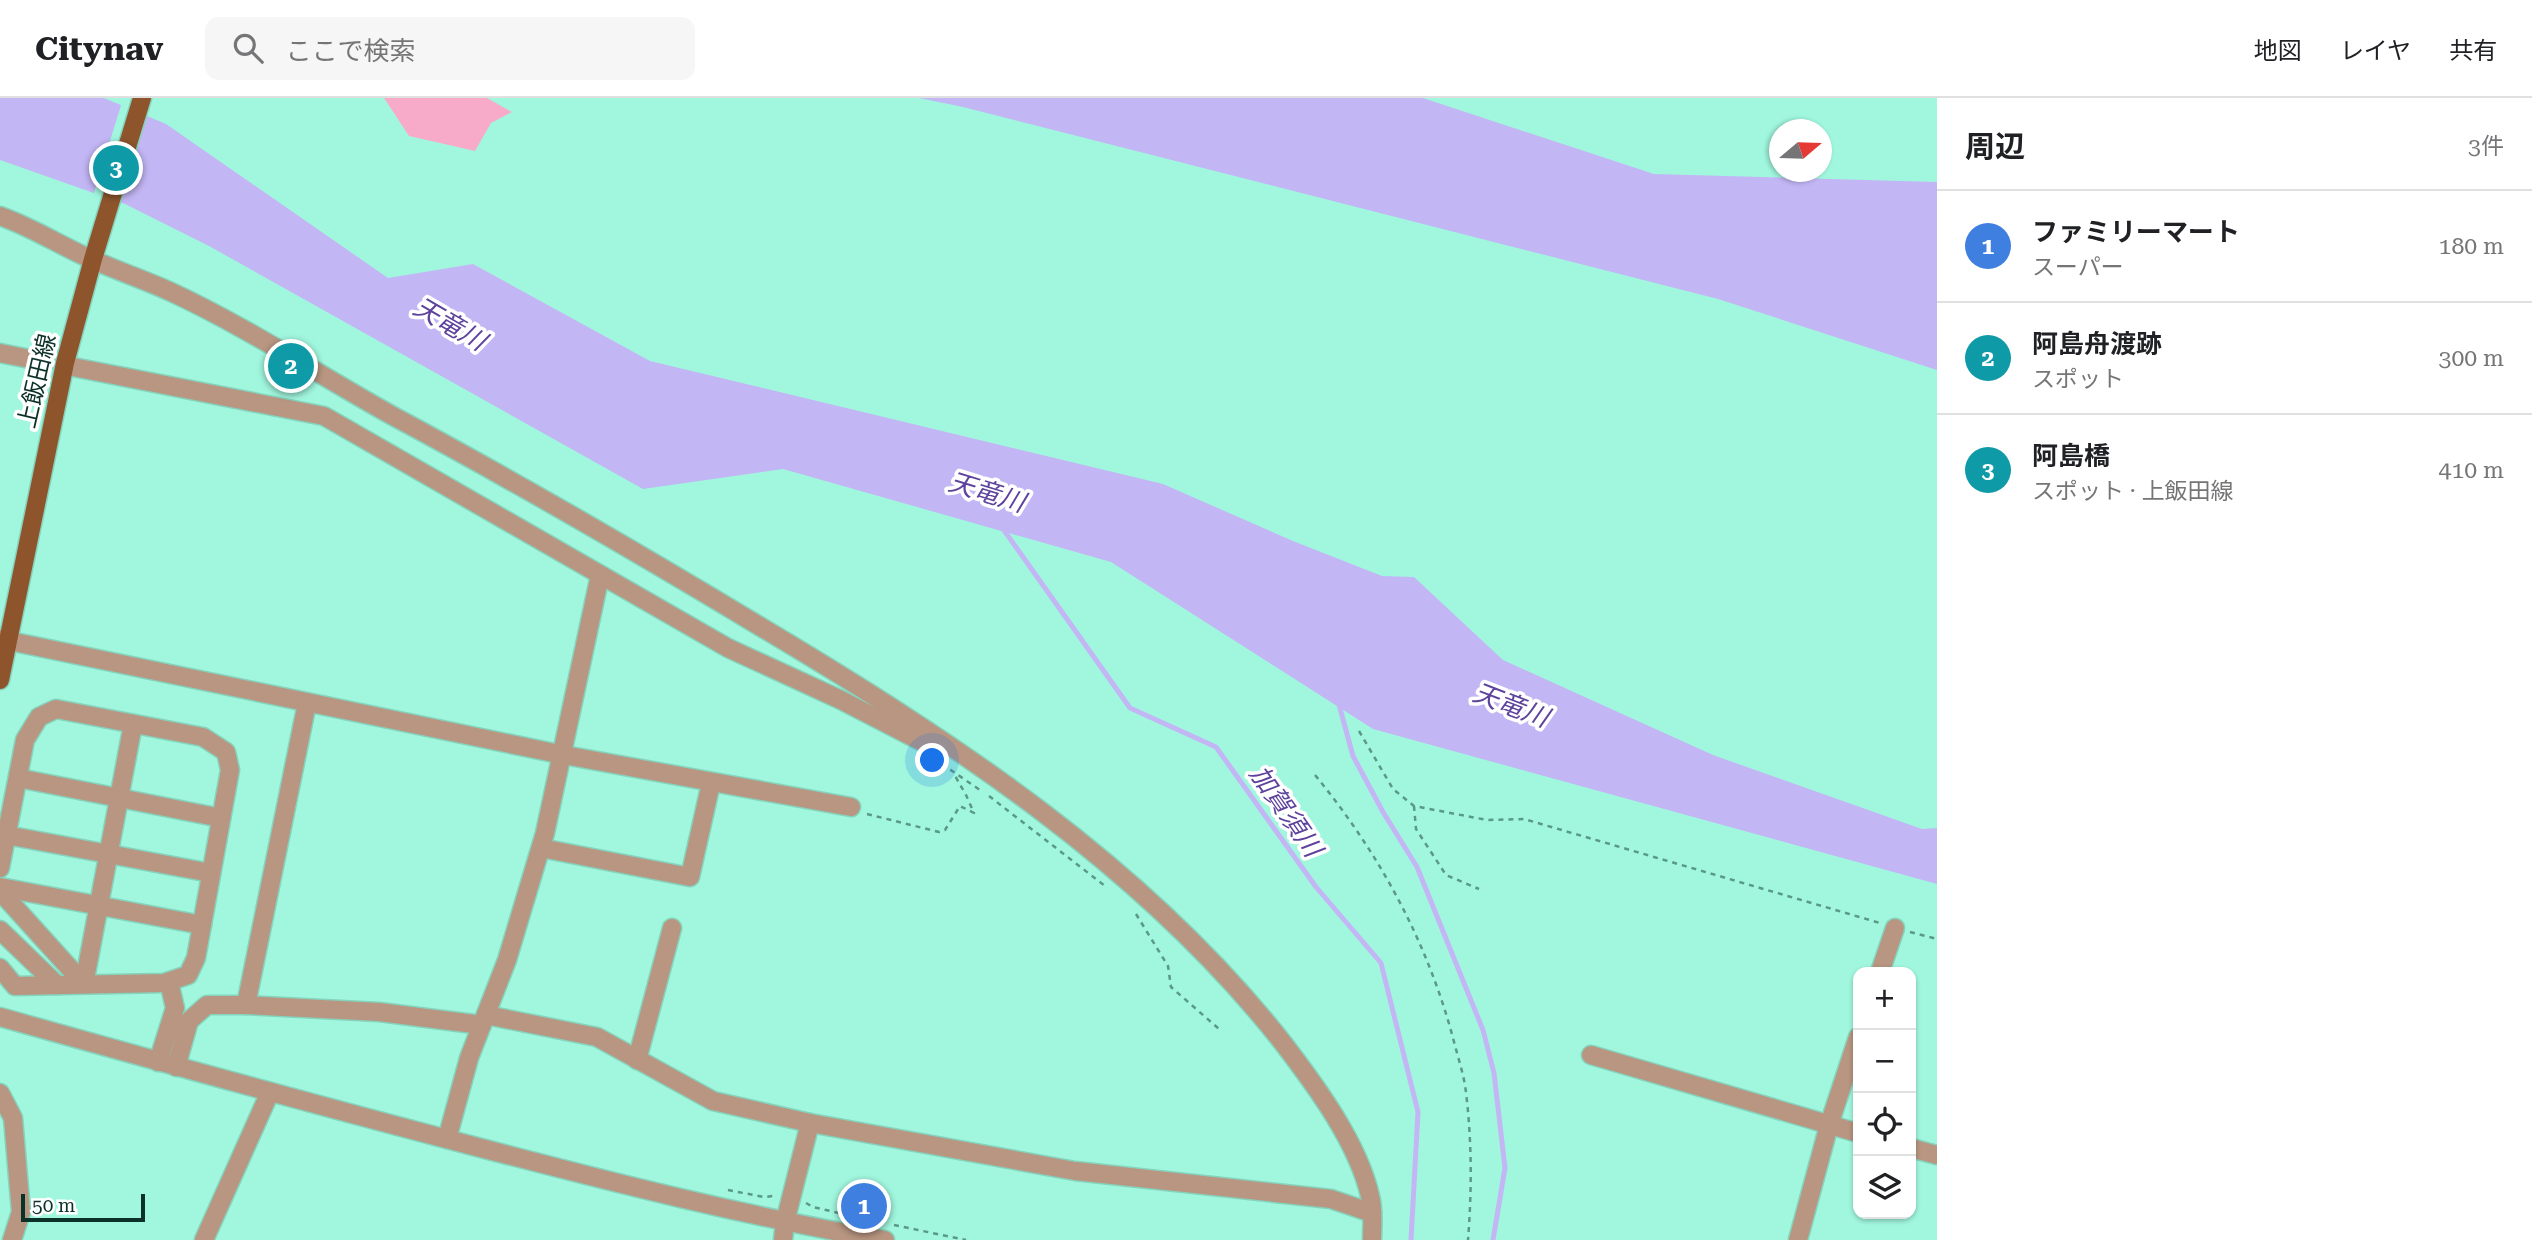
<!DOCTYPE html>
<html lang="ja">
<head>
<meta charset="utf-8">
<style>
  :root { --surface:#fff; --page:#f6f6f6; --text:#202124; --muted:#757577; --line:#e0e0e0; --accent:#7c3aed }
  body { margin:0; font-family:"Roboto Serif","Noto Sans JP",serif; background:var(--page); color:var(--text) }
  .controls { position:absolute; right:21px; bottom:21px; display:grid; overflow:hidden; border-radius:14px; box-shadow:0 2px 5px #0004 }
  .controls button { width:63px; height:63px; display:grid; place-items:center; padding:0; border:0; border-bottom:2px solid var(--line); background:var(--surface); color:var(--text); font:35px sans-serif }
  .compass { position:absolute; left:1769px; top:21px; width:63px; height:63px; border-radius:50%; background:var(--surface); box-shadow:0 2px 5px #0004; rotate:71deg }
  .scale { position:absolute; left:21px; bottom:18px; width:124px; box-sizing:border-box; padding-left:7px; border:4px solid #0c3128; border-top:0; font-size:19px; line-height:24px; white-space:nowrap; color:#0c3128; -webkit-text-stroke:5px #fff; paint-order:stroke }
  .you { position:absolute; left:933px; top:663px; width:24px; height:24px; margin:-18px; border:5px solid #fff; border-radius:50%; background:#1a73e8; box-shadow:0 0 0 10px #1a73e833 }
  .badge { display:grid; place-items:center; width:46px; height:46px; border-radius:50%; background:var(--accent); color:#fff; font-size:23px; font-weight:700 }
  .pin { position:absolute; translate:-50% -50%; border:4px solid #fff; box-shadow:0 2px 7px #0006 }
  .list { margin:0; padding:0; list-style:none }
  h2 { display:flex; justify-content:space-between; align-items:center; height:91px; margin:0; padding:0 28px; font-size:30px }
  h2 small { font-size:23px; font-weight:400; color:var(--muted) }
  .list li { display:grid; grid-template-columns:46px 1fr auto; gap:21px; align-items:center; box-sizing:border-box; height:112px; padding:0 28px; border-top:2px solid var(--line) }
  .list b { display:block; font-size:26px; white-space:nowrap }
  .list p { margin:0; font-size:23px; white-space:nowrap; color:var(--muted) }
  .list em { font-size:23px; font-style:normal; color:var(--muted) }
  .icon { flex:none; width:38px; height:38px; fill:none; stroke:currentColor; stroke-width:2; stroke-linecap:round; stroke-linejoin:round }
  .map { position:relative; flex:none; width:1937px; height:1142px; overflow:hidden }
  header { display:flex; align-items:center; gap:42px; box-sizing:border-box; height:98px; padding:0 35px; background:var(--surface); border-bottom:2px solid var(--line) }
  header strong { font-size:33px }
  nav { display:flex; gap:38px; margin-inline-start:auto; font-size:24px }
  .search { width:490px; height:63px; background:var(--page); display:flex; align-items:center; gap:18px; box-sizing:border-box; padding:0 24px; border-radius:14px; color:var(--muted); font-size:26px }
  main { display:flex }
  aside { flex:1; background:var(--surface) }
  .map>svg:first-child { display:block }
  .green { fill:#f8abc9 }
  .water { fill:#c3b6f5 }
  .pier { fill:#a1f7de }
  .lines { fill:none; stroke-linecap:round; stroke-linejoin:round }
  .stream { stroke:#c3b6f5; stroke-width:5 }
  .minor-casing { stroke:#86d3bd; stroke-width:21 }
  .major-casing { stroke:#86d3bd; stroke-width:21 }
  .path { stroke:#5a9887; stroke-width:2.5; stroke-dasharray:5 5; stroke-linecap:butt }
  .minor { stroke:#b89681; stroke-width:18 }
  .major { stroke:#8e552d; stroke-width:18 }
  .labels { text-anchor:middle; stroke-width:7; stroke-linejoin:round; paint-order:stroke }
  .street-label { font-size:24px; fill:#0c3128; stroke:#fff }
  .water-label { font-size:26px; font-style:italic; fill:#5e439d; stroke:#fff }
</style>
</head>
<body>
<header>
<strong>Citynav</strong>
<div class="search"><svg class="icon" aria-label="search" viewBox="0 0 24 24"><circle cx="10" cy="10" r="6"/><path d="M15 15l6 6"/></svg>ここで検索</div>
<nav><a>地図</a><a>レイヤ</a><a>共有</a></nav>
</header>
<main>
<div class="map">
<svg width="1937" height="1142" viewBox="0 0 1937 1142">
  <rect width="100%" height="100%" fill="#a1f7de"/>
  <!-- green -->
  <path class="green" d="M384 0H487L512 14 491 25 475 53 409 38Z"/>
  <!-- water -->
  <g class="water">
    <path d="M0 0H104L166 26 388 180 473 166 650 263 1163 386 1293 443 1382 478 1414 479 1503 562 1713 657 1922 731 1937 730V786L1373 631 1111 464 783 371 643 391 209 148 125 106 0 62Z"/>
    <path d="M919 0H1423L1654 76 1937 84V272L1718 201 963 9Z"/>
  </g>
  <!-- pier -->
  <path class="pier" d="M122 4 147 14 119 107 93 98Z"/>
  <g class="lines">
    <!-- stream -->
    <g class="stream">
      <path d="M1001 428 1130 610 1216 649 1316 789 1381 865 1418 1014 1411 1142"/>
      <path d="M1338 603 1353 658 1383 714 1417 769 1483 932 1494 975 1505 1070 1493 1142"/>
    </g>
    <!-- minor casing -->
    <g class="minor-casing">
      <g id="minor">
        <path d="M0 118C28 128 53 143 80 156 109 170 140 180 169 193 247 229 319 277 393 318 518 385 640 456 761 529 952 643 1144 768 1283 945 1316 988 1358 1045 1370 1098 1374 1112 1372 1128 1372 1142"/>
        <path d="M0 255 45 264"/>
        <path d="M73 269 324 318 728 550 841 602 932 649H941"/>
        <path d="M0 541 564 657 851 709"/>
        <path d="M307 605 246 907 379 914 482 927"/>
        <path d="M18 680 221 720"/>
        <path d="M6 737 211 775"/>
        <path d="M541 750 690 779 711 685"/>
        <path d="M0 770 25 642 39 619 56 611 203 639 226 654 230 672 196 860 188 877 164 885 15 888 0 870"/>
        <path d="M0 789 202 827"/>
        <path d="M0 793 84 886"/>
        <path d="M0 832 57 887"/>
        <path d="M1880 874 1895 830"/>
        <path d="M84 886 133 626"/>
        <path d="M486 917 597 939 713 1003 810 1025 1075 1073 1331 1101 1372 1115"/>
        <path d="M0 919C160 964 320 1008 481 1050 615 1085 749 1119 885 1142"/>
        <path d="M1591 957 1858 1035"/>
        <path d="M637 962 672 830"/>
        <path d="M158 964 175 910 169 884"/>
        <path d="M176 969 189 923 207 907H246"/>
        <path d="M0 995 13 1020 21 1114 12 1142"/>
        <path d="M447 1041 469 960 507 862 545 735 600 477"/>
        <path d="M1911 1050 1937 1057"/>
        <path d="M204 1142 270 994"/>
        <path d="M783 1142 785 1124 810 1025"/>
        <path d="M1798 1142 1829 1027 1858 939"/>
      </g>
    </g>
    <!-- major casing -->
    <g class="major-casing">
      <path id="major" d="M0 582 65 265 93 161 142 0"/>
    </g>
    <!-- path -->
    <g class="path">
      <path d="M1359 633 1393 691 1414 708 1487 722 1524 721 1880 825"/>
      <path d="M942 666 980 692"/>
      <path d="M1315 677C1379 755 1427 843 1453 940 1457 956 1462 971 1465 987 1472 1038 1472 1091 1468 1142"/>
      <path d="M989 698 1105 788"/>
      <path d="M1414 708 1416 731 1446 777 1479 791"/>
      <path d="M867 716 939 734 945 732 960 708 974 715 966 697 954 676"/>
      <path d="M1136 816 1168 868 1171 889 1219 931"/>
      <path d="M1910 834 1937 841"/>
      <path d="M728 1092 764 1099 773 1098"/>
      <path d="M806 1105 813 1109 839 1115"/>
      <path d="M894 1127 966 1142"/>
    </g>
    <!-- minor -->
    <use href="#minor" class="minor"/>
    <!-- major -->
    <use href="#major" class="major"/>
  </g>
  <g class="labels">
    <!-- street labels -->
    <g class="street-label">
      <text transform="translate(37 283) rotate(-77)" y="8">上飯田線</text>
    </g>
    <!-- water labels -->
    <g class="water-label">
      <text transform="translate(450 226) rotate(30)" y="9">天竜川</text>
      <text transform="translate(987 394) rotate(17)" y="9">天竜川</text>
      <text transform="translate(1511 607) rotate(21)" y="9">天竜川</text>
      <text transform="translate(1286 713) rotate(55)" y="9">加賀須川</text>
    </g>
  </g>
</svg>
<div class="controls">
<button>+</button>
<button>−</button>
<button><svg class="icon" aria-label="locate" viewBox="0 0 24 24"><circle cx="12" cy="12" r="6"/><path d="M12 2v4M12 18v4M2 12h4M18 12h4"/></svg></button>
<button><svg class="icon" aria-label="layers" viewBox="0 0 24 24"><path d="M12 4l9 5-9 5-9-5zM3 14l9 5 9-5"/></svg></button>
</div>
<svg class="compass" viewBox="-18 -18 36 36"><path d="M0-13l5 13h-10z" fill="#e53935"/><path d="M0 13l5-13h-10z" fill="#757577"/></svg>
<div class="scale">50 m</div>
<div class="you"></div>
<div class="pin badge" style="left:864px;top:1108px;background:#3f7fe0">1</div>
<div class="pin badge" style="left:291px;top:268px;background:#0f9aa8">2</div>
<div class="pin badge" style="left:116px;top:70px;background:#0f9aa8">3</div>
</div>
<aside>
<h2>周辺<small>3件</small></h2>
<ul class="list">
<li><span class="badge" style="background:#3f7fe0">1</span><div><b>ファミリーマート</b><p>スーパー</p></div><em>180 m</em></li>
<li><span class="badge" style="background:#0f9aa8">2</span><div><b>阿島舟渡跡</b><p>スポット</p></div><em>300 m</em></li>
<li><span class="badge" style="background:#0f9aa8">3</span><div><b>阿島橋</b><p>スポット · 上飯田線</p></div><em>410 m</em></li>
</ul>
</aside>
</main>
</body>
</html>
